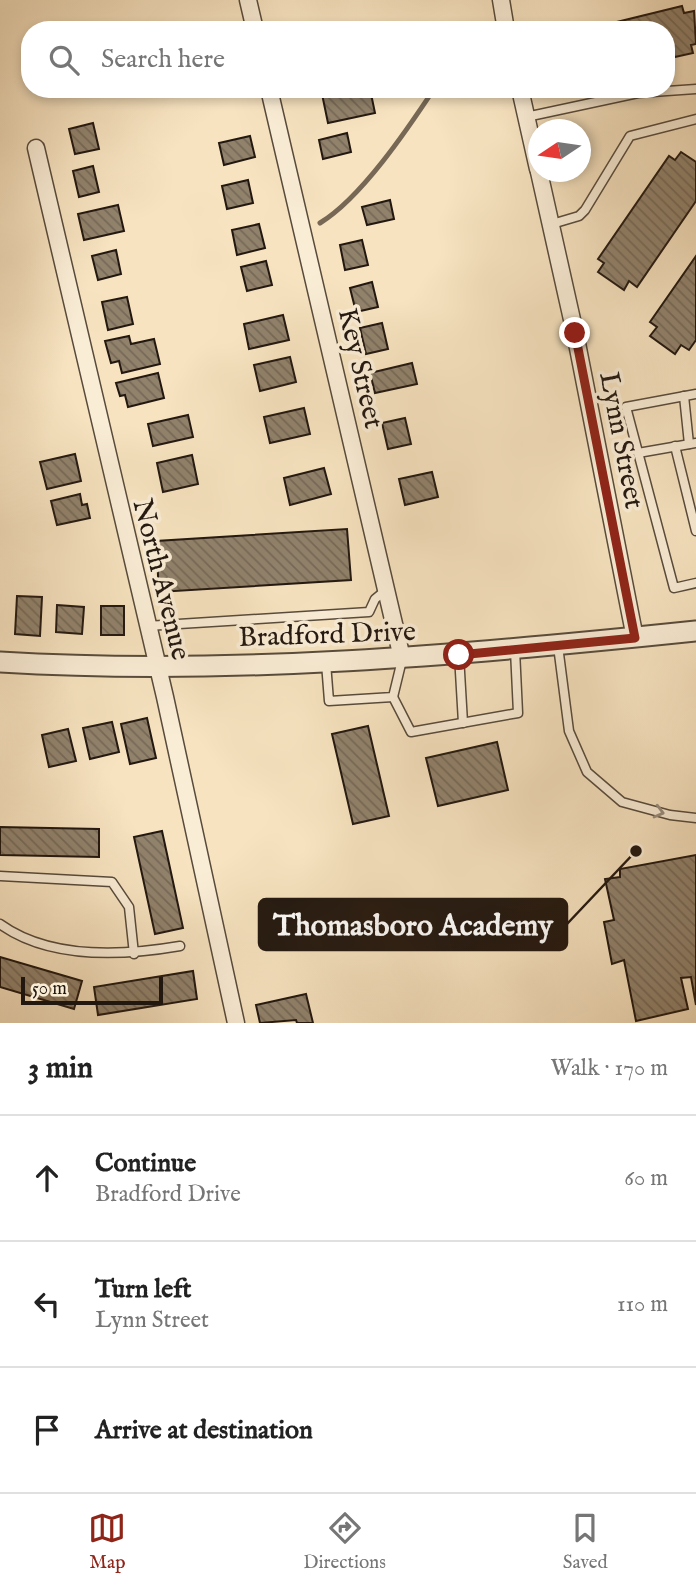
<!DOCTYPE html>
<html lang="en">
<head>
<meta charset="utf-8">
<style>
  :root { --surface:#fff; --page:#f2f2f2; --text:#222; --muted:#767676; --line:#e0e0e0; --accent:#8f2418 }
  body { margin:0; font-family:"IM FELL English",serif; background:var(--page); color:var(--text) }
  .compass { position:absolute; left:528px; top:119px; width:63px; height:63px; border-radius:50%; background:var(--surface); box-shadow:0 4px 10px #0003; rotate:257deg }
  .scale { position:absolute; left:21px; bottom:18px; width:142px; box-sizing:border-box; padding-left:7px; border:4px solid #231810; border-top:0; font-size:19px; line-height:24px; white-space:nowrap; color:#231810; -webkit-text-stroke:5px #faedd6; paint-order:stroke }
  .stop { position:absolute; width:21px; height:21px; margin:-16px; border:5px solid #8f2418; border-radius:50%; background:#fff }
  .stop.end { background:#8f2418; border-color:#fff; box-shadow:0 2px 7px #0008 }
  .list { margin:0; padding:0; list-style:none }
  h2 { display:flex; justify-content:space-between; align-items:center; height:91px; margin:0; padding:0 28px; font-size:30px }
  h2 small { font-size:23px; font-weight:400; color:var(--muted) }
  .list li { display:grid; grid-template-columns:46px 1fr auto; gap:21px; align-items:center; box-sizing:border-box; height:126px; padding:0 28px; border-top:2px solid var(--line) }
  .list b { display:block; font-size:26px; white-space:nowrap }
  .list p { margin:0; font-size:23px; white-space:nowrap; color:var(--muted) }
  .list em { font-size:23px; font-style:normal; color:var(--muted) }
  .icon { flex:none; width:38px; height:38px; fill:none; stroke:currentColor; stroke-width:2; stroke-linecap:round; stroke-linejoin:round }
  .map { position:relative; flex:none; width:696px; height:1023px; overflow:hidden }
  .search { position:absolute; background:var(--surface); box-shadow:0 4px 10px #0003; left:21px; right:21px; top:21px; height:77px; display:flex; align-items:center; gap:18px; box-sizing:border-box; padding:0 24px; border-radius:28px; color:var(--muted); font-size:26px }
  .sheet { height:469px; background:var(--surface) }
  nav { display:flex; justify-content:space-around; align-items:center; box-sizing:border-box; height:98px; border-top:2px solid var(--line); background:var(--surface); font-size:19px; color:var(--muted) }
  nav a { display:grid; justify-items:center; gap:4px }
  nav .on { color:var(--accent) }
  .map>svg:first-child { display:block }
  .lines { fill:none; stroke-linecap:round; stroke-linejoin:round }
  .stream { stroke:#776856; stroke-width:5 }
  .building { fill:url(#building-back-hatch); stroke:#231810; stroke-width:2 }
  .service-casing { stroke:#584b3c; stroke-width:11 }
  .minor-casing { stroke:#584b3c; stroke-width:19 }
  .tertiary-casing { stroke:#584b3c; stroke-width:23 }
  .service { stroke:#faedd6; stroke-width:8 }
  .minor { stroke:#faedd6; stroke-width:16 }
  .tertiary { stroke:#faedd6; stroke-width:19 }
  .oneway { stroke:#998d7d }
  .route { stroke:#8f2418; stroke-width:9 }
  .labels { text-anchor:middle; stroke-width:7; stroke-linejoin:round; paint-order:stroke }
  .street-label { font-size:28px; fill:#231810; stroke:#faedd6 }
  .leader { fill:none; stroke:#231810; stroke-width:2.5 }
  .callout-dot { fill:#231810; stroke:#faedd6; stroke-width:2.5 }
  .callout { fill:#231810; stroke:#231810; stroke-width:2.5 }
  .callout-label { font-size:30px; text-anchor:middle; font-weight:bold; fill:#fff }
</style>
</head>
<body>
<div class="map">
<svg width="696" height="1023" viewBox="0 0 696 1023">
  <defs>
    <pattern id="building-back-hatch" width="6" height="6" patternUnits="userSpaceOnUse" patternTransform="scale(1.75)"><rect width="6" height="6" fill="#91826c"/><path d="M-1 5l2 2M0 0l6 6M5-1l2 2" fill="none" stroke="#766957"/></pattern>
  </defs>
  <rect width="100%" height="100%" fill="#f7e3c0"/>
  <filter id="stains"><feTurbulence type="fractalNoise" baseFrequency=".00286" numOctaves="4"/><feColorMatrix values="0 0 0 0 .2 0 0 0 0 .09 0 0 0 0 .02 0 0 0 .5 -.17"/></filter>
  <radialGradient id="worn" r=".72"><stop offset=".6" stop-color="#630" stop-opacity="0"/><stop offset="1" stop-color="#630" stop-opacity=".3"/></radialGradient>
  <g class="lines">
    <!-- stream -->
    <path class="stream" d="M320 223C361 198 407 130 434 89"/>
  </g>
  <!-- building -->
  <g class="building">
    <path d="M682 6 684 13 694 11 696 44 691 45 693 53 666 59V30H584Z"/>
    <path d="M344 89H370L375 113 328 123 322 94Z"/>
    <path d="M93 123 99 149 75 154 69 129Z"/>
    <path d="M347 133 351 152 323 159 319 140Z"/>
    <path d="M250 136 255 157 224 165 219 143Z"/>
    <path d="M681 152 696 162V201L637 287 629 281 624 290 598 272 604 263 598 259 669 156 675 160Z"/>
    <path d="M93 166 99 192 79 197 73 171Z"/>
    <path d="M248 180 253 203 227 209 222 186Z"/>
    <path d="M390 200 394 219 367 225 362 207Z"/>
    <path d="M118 205 124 231 84 240 78 214Z"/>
    <path d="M259 224 265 248 237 255 232 230Z"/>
    <path d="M362 240 368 265 345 270 340 245Z"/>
    <path d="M116 250 121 274 98 280 92 256Z"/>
    <path d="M696 256V340L689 350 681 345 675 354 650 336 657 327 650 322Z"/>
    <path d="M266 261 272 285 247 291 241 267Z"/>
    <path d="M372 282 378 307 356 312 350 288Z"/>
    <path d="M127 297 133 324 108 330 102 302Z"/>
    <path d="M283 315 289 340 249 349 244 324Z"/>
    <path d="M382 323 388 349 366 354 360 328Z"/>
    <path d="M129 336 131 344 154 339 160 364 122 373 119 361 111 363 105 341Z"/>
    <path d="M290 357 296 382 260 391 254 365Z"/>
    <path d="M412 363 417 384 375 393 370 373Z"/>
    <path d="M158 373 164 398 128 407 125 395 120 396 116 383Z"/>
    <path d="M304 408 310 434 270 443 264 417Z"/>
    <path d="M188 415 193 437 153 446 148 424Z"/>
    <path d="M405 418 411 444 388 449 382 423Z"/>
    <path d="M75 454 81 481 47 489 40 462Z"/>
    <path d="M192 455 198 484 163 492 157 463Z"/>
    <path d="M324 468 331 494 290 505 284 478Z"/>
    <path d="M432 472 438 497 405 505 399 479Z"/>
    <path d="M80 494 82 505 87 504 90 518 57 525 51 501Z"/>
    <path d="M347 529 351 580 159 592 156 541Z"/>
    <path d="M17 596 42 597 40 636 15 634Z"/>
    <path d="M57 605 84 607 82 634 56 632Z"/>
    <rect x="101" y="606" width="23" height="29"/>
    <path d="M147 718 156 758 130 764 121 724Z"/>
    <path d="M112 722 119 752 90 759 83 728Z"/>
    <path d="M368 726 389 816 353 824 332 734Z"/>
    <path d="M68 729 76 761 49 767 42 735Z"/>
    <path d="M497 742 508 790 438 806 426 758Z"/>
    <path d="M0 827 99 829V857L0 855Z"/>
    <path d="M162 831 183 928 155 934 134 837Z"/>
    <path d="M696 855V1005L691 977 681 978 688 1009 636 1021 624 960 612 964 604 922 614 920 605 879 620 877V869Z"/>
    <path d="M0 957 82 981 74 1009 0 987Z"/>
    <path d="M193 971 197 999 98 1015 94 987Z"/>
    <path d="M306 994 313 1023H297L296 1020 260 1023 256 1005Z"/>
  </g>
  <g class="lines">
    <!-- service casing -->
    <g class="service-casing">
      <g id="service">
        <path d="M526 117 638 93 696 89"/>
        <path d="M552 224 579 216 585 210 630 136 696 119"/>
        <path d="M696 394 626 407 674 588 696 583"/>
        <path d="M684 396 689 444"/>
        <path d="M675 446 696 531"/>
        <path d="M638 453 696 443"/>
        <path d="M147 626 369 612 375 599 386 590"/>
        <path d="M558 646 569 731 587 772 622 802 670 815 696 818"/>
        <path d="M459 655 463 723"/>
        <path d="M326 663 329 701 393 697 402 660"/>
        <path d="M393 697 411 732 518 713 515 650"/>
        <path d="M0 876 112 882 129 907 134 954"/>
        <path d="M0 924C50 960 122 956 180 946"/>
      </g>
    </g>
    <!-- minor casing -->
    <g class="minor-casing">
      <g id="minor">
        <path d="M248 0 255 30"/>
        <path d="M501 0 506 30"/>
        <path d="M269 89 402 658"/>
        <path d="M520 89 538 169"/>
        <path d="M36 148 165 697 236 1023"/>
        <path d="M539 172 575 333 635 638"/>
      </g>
    </g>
    <!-- tertiary casing -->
    <g class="tertiary-casing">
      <path id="tertiary" d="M0 662C232 676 465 655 696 631"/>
    </g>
    <!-- service -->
    <use href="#service" class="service"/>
    <!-- minor -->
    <use href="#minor" class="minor"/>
    <!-- tertiary -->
    <use href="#tertiary" class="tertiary"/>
  </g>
  <!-- one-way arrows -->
  <defs><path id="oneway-chevron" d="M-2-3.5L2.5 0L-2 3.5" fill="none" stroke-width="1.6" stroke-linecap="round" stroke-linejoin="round" transform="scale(1.75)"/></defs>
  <use class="oneway" href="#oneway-chevron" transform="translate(659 812) rotate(15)"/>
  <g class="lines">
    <!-- route -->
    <path class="route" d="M459 655 635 638 575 333"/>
  </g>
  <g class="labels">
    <!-- street labels -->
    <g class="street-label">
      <text transform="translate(362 368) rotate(77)" y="10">Key Street</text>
      <text transform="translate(623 440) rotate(79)" y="10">Lynn Street</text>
      <text transform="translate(163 579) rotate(76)" y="10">North Avenue</text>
      <text transform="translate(327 633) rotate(-2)" y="10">Bradford Drive</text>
    </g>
  </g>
  <!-- callouts -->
  <path class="leader" d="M636 851L567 924"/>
  <circle class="callout-dot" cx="636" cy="851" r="7"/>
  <rect class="callout" x="259" y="899" width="308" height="51" rx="7"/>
  <g class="callout-label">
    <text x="413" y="935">Thomasboro Academy</text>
  </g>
  <rect width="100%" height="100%" filter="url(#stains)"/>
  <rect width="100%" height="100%" fill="url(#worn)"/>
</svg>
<svg class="compass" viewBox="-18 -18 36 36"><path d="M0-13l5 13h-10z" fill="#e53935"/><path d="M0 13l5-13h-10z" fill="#767676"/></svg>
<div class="scale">50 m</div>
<div class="stop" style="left:459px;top:655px"></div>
<div class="stop end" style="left:575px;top:333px"></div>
<div class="search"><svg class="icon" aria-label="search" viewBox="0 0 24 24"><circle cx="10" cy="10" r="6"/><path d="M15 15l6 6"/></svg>Search here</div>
</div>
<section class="sheet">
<h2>3 min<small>Walk · 170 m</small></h2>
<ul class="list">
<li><svg class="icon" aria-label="ahead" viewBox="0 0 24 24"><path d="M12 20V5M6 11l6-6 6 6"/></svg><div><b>Continue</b><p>Bradford Drive</p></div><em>60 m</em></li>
<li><svg class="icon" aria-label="left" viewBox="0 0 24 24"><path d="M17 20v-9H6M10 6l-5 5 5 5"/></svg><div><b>Turn left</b><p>Lynn Street</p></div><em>110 m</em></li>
<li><svg class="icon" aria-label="arrive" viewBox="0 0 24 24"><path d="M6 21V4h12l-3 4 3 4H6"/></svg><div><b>Arrive at destination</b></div></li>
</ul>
</section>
<nav>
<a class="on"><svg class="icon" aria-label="map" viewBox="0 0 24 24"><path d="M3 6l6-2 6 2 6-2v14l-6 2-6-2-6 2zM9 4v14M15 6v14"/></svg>Map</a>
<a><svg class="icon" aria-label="directions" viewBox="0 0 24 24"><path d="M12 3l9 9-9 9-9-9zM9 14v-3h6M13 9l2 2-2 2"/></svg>Directions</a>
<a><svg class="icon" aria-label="saved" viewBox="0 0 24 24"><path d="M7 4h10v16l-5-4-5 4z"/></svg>Saved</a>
</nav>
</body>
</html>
